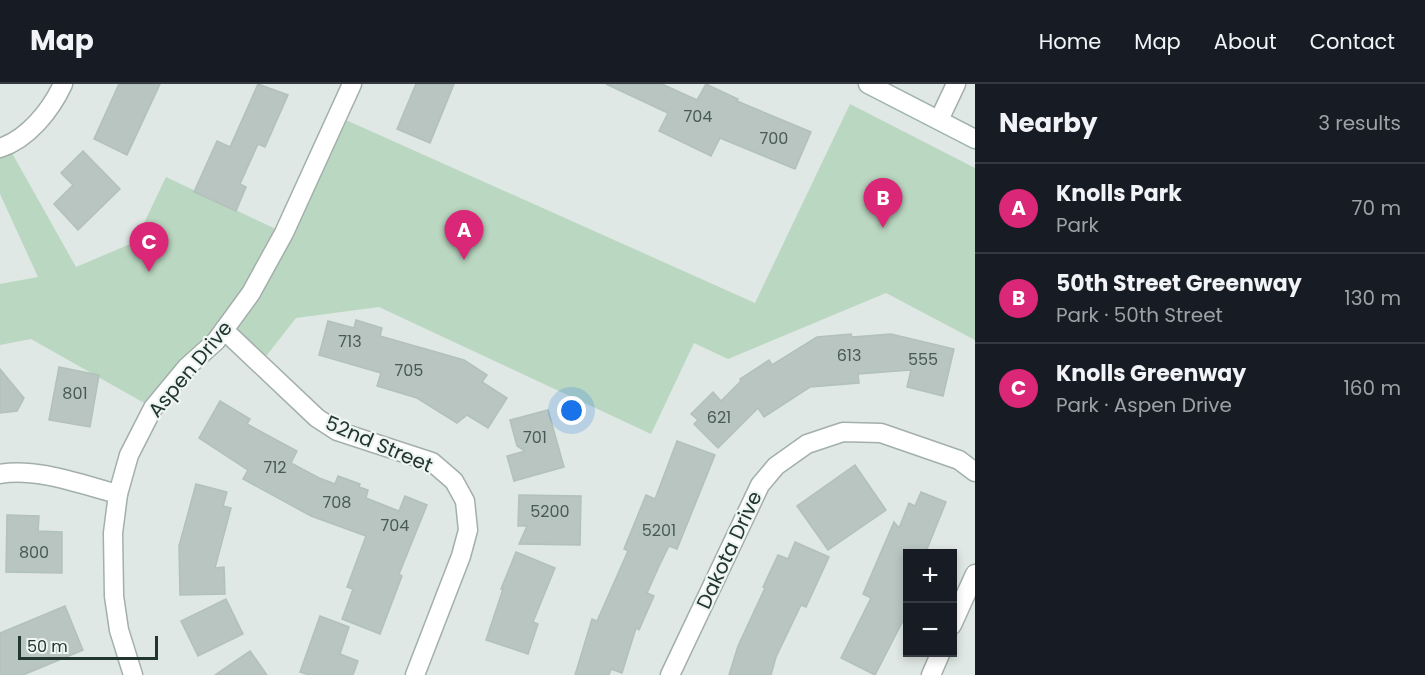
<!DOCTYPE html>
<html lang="en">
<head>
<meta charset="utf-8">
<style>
  :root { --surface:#171b24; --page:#20242c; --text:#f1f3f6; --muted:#9ea1a6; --line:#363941; --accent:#db2777 }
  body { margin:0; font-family:Poppins,sans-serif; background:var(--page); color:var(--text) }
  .controls { position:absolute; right:18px; bottom:18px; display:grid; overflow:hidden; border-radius:0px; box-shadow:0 3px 9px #0003 }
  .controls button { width:54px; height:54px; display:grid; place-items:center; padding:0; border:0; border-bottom:2px solid var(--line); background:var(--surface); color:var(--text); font:30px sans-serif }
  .scale { position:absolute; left:18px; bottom:15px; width:140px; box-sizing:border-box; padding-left:6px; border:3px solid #223630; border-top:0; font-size:16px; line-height:21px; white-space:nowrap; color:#223630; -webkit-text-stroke:4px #eff5f2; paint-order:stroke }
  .you { position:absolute; left:572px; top:327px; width:21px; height:21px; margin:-15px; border:4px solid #fff; border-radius:50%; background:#1a73e8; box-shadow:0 0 0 9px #1a73e833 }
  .badge { display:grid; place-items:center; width:39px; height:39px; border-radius:50%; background:var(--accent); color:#fff; font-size:20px; font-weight:700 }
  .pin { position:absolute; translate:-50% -50px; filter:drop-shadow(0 2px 3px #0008) }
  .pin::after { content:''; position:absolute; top:32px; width:21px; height:18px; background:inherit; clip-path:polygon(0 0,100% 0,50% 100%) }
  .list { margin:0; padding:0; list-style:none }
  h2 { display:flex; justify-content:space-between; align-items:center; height:78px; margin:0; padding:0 24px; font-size:26px }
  h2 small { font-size:20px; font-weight:400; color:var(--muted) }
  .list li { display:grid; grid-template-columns:39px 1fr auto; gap:18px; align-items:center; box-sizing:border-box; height:90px; padding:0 24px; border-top:2px solid var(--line) }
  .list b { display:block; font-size:22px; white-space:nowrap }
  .list p { margin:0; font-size:20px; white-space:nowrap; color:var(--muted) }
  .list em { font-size:20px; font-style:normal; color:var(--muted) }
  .map { position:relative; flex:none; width:975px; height:591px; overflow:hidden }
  header { display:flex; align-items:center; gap:36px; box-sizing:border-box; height:84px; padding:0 30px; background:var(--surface); border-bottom:2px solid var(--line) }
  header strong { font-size:28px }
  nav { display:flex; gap:33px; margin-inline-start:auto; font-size:21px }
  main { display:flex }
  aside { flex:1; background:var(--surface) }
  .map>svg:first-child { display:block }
  .green { fill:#bad7c1 }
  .building { fill:#b8c5c0; stroke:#b2c1ba; stroke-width:1.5 }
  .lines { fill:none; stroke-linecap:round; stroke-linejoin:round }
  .street-casing { stroke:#a3afaa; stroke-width:21 }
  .secondary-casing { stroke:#a0b3ab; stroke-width:21 }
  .street { stroke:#fff; stroke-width:18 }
  .secondary { stroke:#fff; stroke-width:18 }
  .labels { text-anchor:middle; stroke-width:4.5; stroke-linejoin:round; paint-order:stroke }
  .number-label { font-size:16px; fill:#485a54 }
  .street-label { font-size:20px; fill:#223630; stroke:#eff5f2 }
</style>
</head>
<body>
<header>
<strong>Map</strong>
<nav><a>Home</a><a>Map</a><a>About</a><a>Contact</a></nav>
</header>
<main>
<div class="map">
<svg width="975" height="591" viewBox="0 0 975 591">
  <rect width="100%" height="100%" fill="#dfe8e4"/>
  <!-- green -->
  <path class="green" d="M850 20 975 84V256L886 209 728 275 694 259 651 350 379 223 296 234 260 280 224 246 153 324 31 255 0 261V200L38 193 0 110V64L8 62 76 183 135 158 166 93 284 149 337 32 755 219Z"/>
  <!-- building -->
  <g class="building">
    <path d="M119 0H160L127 71 94 55Z"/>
    <path d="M258 0 288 11 265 63 258 60 240 100 246 103 236 127 194 108 217 57 230 63Z"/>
    <path d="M416 0H454L430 59 397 45Z"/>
    <path d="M606 0H662L697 16 706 0 738 15 737 17 811 48 795 85 720 54 711 72 659 47 668 29Z"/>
    <path d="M83 67 120 105 78 146 54 120 73 101 61 89Z"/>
    <path d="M356 236 382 244 380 252 464 276 487 291 482 298 507 314 488 344 467 331 457 339 417 314 377 302 381 289 319 271 328 237 354 244Z"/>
    <path d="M851 250 852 253 891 250 954 265 943 312 907 303 911 286 858 290 859 299 810 303 764 333 758 324 718 364 694 340 698 336 691 330 713 308 721 317 741 297 740 295 769 276 772 281 817 253Z"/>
    <path d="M59 283 99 291 90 343 49 336Z"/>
    <path d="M0 285 24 314 17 327 0 329Z"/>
    <path d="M220 317 250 335 247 340 297 367 291 379 319 394 335 400 338 392 360 400 359 403 368 406 366 414 399 427 405 412 427 421 399 490 402 492 380 550 342 535 353 505 347 503 366 452 311 432 243 395 248 386 199 354Z"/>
    <path d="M548 326 564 383 514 397 507 372 525 367 517 362 510 336Z"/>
    <path d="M677 357 715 371 677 465 669 462 660 480 647 509 654 512 639 546 636 544 622 589 611 585 609 591H575L592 535 597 537 628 467 624 465 646 411 655 415Z"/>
    <path d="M855 381 886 426 828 466 797 422Z"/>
    <path d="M196 400 227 408 223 422 231 424 215 484 224 483 225 510 180 511 179 462Z"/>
    <path d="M921 408 946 418 925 470H908V527L875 591 841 574 871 514 863 510 894 438 899 444 909 419 915 422Z"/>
    <path d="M519 411 581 412 580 461 519 460 527 442H518Z"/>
    <path d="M7 431 39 432 38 447 62 448V489L6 488Z"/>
    <path d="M795 458 829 473 806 523 801 521 776 573 771 591H729L738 562 765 504 763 503 778 471 788 475Z"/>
    <path d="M516 468 555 484 533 538 538 540 528 570 486 556 503 505H501Z"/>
    <path d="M226 515 243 550 198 572 181 537Z"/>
    <path d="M65 522 83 566 23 591H0V549Z"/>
    <path d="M320 532 349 543 340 570 358 577 353 591H309L300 588Z"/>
    <path d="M250 567 267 591H215Z"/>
  </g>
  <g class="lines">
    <!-- street casing -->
    <g class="street-casing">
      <g id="street">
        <path d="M939 36 956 0"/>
        <path d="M0 64C28 55 51 26 63 0"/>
        <path d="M224 246 317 334 337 347 432 378 454 397 465 417 468 446 461 472 415 591"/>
        <path d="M0 390C35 383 83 401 118 410"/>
        <path d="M952 541 975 490"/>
        <path d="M133 591 119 546 114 512 113 449 118 410 129 371 153 324 187 283 216 257 251 209 284 149 352 0"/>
        <path d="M670 591 760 401 776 382 807 360 843 348 881 349 959 376 975 388"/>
        <path d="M931 591 941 568"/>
      </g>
    </g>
    <!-- secondary casing -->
    <g class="secondary-casing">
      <path id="secondary" d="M868 0 975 55"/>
    </g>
    <!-- street -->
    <use href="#street" class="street"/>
    <!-- secondary -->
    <use href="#secondary" class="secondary"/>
  </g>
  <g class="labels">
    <!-- number labels -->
    <g class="number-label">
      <text x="698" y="38">704</text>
      <text x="774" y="60">700</text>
      <text x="350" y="263">713</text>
      <text x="849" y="277">613</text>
      <text x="923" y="281">555</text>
      <text x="409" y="292">705</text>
      <text x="75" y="315">801</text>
      <text x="719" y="339">621</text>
      <text x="535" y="359">701</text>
      <text x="275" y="389">712</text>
      <text x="337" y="424">708</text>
      <text x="550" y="433">5200</text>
      <text x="395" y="447">704</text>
      <text x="659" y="452">5201</text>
      <text x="34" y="474">800</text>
    </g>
    <!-- street labels -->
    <g class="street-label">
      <text transform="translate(190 285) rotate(-50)" y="7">Aspen Drive</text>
      <text transform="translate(379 360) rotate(23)" y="7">52nd Street</text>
      <text transform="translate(729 466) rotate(-65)" y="7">Dakota Drive</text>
    </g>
  </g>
</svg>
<div class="controls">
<button>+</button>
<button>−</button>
</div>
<div class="scale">50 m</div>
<div class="you"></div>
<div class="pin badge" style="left:464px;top:176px">A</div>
<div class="pin badge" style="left:883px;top:144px">B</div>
<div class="pin badge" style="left:149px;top:188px">C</div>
</div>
<aside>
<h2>Nearby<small>3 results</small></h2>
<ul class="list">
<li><span class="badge">A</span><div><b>Knolls Park</b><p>Park</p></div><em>70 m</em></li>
<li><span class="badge">B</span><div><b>50th Street Greenway</b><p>Park · 50th Street</p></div><em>130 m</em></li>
<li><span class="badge">C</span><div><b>Knolls Greenway</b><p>Park · Aspen Drive</p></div><em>160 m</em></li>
</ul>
</aside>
</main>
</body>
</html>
